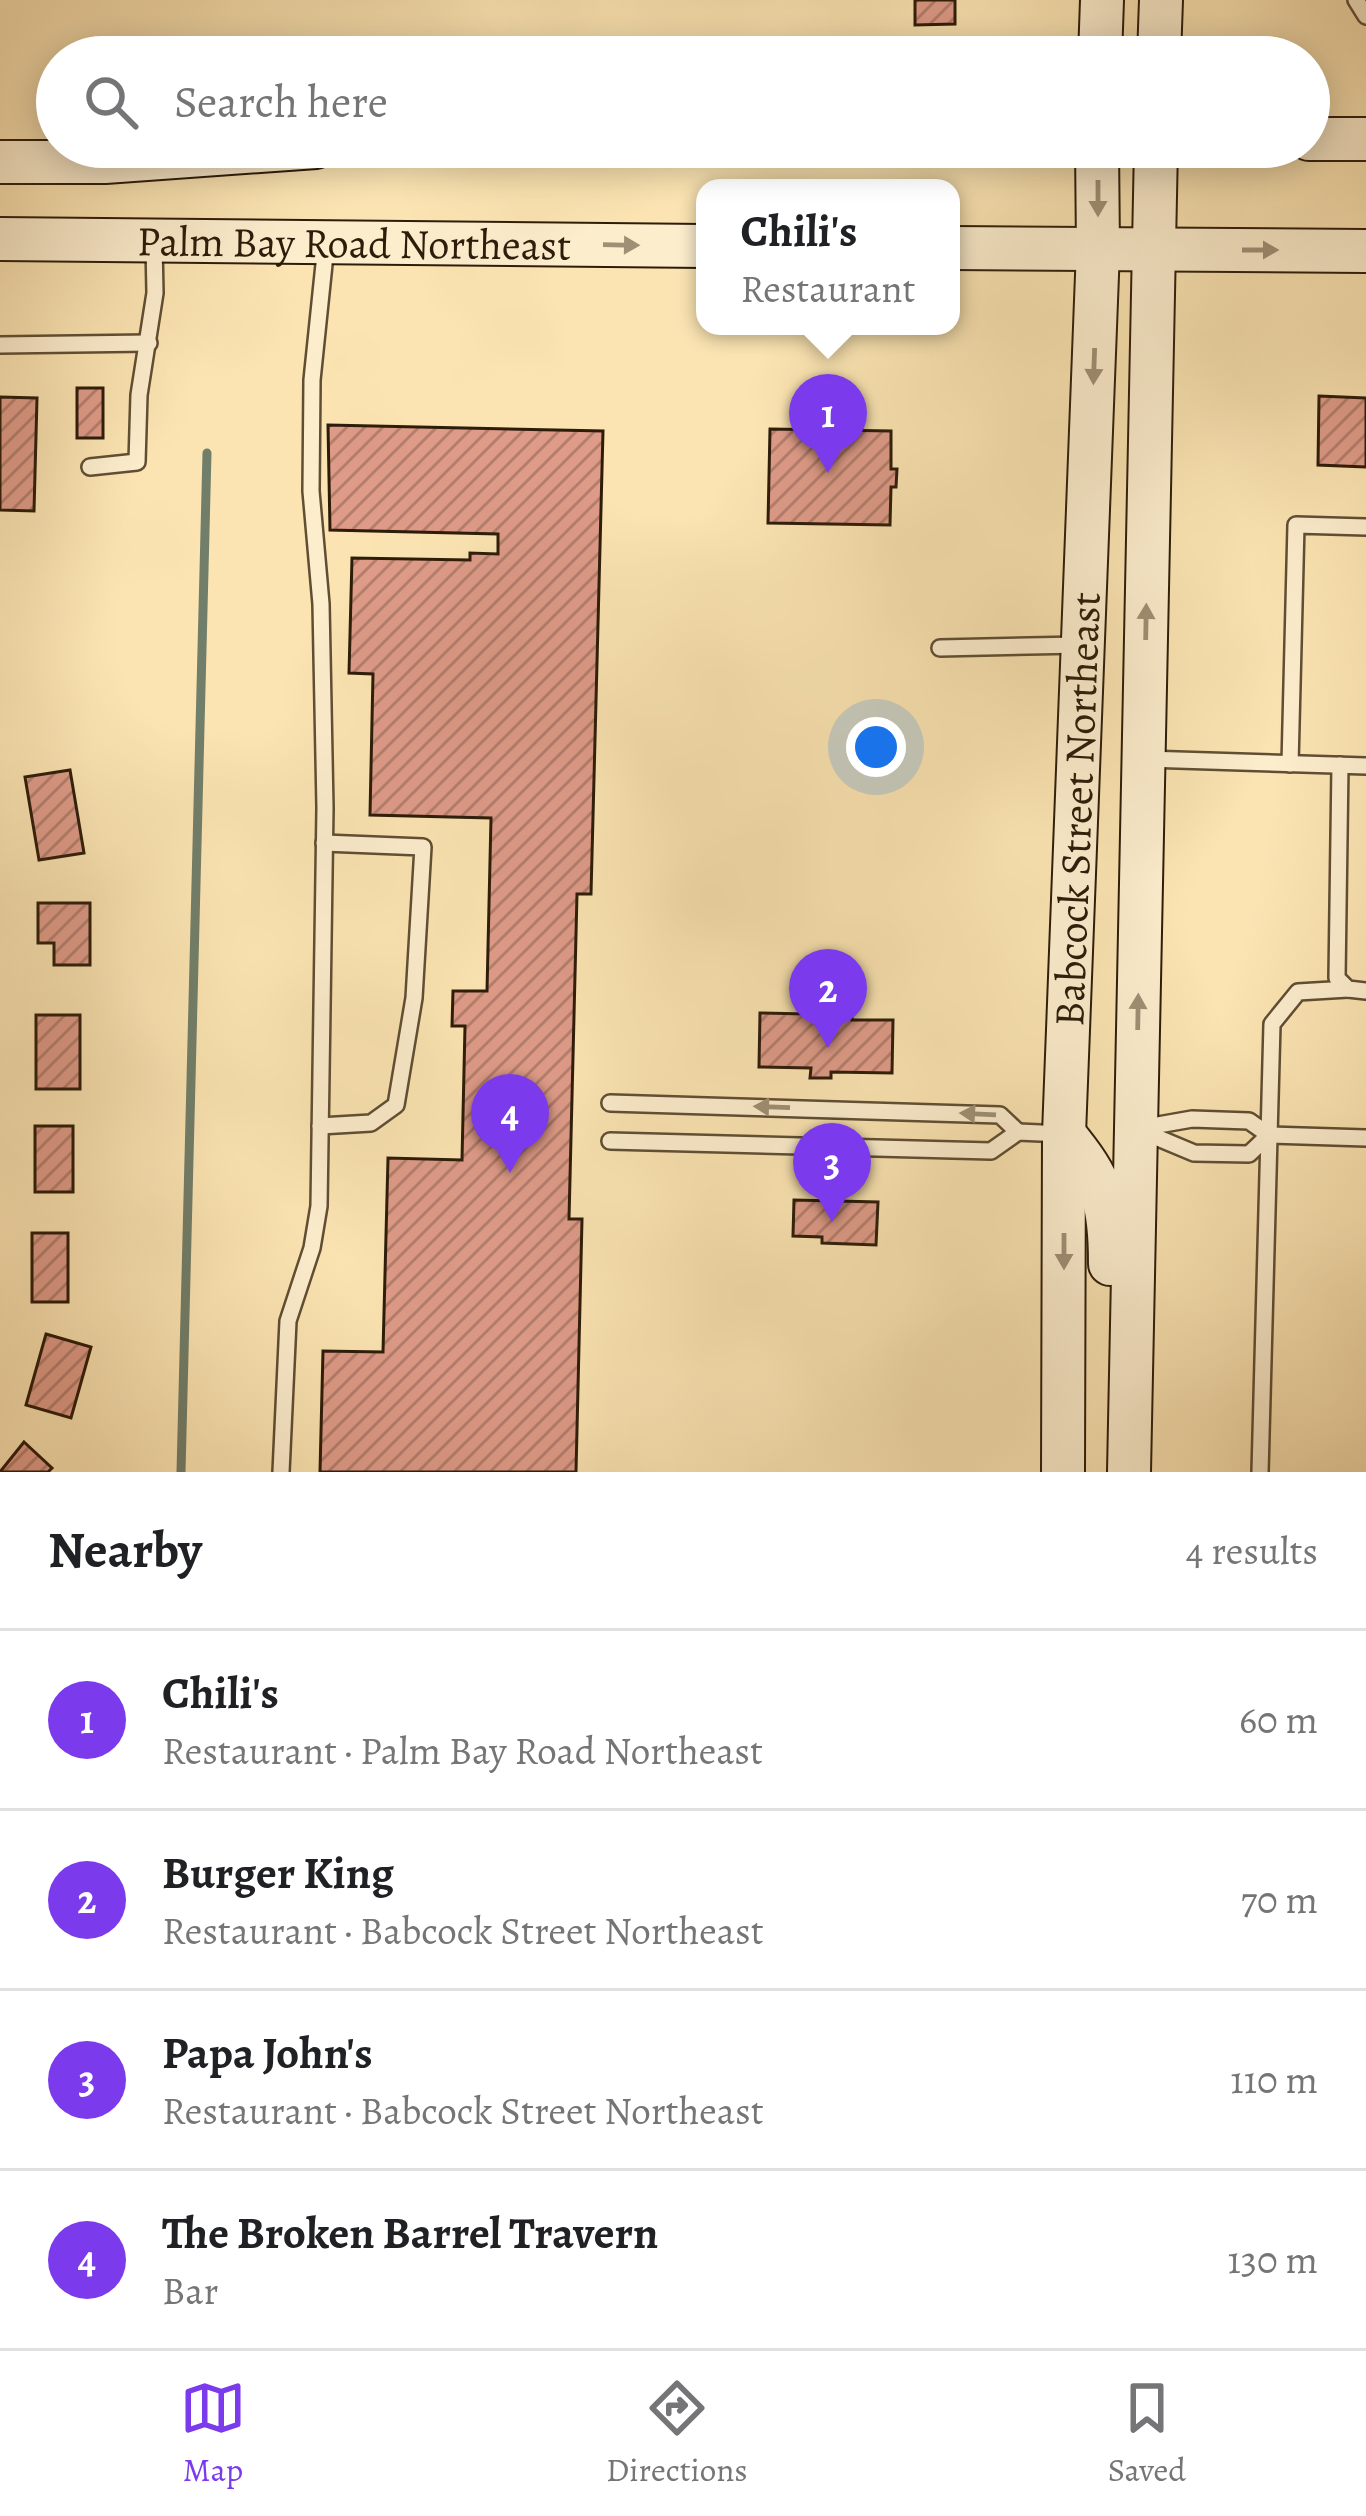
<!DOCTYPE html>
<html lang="en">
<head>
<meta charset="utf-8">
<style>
  :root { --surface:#fff; --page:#f2f2f2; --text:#202124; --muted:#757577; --line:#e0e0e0; --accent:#7c3aed }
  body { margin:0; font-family:Alegreya,serif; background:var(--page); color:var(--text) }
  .you { position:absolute; left:876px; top:747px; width:42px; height:42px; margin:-30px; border:9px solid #fff; border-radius:50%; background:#1a73e8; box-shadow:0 0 0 18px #1a73e833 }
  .badge { display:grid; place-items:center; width:78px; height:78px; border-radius:50%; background:var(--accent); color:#fff; font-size:39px; font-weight:700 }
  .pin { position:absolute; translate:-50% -99px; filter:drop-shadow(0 3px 6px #0008) }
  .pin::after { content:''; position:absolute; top:63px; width:42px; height:36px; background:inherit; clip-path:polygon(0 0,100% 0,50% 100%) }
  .popup { position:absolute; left:696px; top:179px; width:264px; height:156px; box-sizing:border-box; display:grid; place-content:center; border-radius:24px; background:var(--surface); filter:drop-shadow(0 3px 9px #0005); font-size:39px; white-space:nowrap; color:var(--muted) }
  .popup b { font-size:45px; color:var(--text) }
  .popup::after { content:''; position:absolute; left:50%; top:100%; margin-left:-24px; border:24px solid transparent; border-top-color:var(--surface) }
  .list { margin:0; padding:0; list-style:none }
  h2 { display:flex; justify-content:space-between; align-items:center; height:156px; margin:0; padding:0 48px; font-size:51px }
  h2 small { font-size:39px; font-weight:400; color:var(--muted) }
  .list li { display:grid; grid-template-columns:78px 1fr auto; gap:36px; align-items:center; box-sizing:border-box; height:180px; padding:0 48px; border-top:3px solid var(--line) }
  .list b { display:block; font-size:45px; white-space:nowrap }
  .list p { margin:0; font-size:39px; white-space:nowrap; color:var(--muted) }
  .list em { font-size:39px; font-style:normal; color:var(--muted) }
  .icon { flex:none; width:66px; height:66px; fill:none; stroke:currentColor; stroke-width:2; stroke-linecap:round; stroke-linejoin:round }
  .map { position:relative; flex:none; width:1366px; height:1472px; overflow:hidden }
  .search { position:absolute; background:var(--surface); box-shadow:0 6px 30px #0003; left:36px; right:36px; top:36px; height:132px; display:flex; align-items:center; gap:30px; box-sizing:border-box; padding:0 42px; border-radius:66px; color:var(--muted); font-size:45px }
  .sheet { height:876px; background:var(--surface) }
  nav { display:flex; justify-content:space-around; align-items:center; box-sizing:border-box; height:168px; border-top:3px solid var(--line); background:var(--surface); font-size:33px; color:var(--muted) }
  nav a { display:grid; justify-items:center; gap:6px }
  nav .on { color:var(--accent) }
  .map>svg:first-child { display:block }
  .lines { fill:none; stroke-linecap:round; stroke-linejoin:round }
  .stream { stroke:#717e69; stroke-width:9 }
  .building { fill:url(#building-hatch); stroke:#2d1c0a; stroke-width:3 }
  .service-casing { stroke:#604e34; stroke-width:20 }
  .secondary-casing { stroke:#2d1c0a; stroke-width:46 }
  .service { stroke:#fcedcd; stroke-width:15 }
  .secondary { stroke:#fcedcd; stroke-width:42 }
  .oneway { fill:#9f8f75 }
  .labels { text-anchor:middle; stroke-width:10; stroke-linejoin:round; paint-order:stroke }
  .street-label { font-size:42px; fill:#2d1c0a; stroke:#fcedcd }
</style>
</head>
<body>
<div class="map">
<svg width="1366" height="1472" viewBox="0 0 1366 1472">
  <defs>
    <pattern id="building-hatch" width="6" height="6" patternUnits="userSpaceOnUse" patternTransform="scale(3)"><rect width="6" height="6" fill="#de9b88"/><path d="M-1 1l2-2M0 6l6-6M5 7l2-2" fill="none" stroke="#b47e6d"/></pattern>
  </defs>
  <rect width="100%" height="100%" fill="#fbe4b2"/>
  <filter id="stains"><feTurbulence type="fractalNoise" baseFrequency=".00167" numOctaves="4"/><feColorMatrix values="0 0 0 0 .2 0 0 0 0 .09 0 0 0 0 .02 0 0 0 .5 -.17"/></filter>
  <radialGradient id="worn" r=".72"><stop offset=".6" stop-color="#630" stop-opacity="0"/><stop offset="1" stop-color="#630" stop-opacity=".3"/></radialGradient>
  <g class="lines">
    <!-- stream -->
    <path class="stream" d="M181 1472 207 453"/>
  </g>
  <!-- building -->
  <g class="building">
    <path d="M915 0H955V24L915 25Z"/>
    <rect x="77" y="388" width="26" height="50"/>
    <path d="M1319 396 1366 398V467L1318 465Z"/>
    <path d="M0 397 37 398 34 511 0 510Z"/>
    <path d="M328 425 603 431 591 894H577L569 1219H582L576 1472H320L323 1351 383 1352 388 1158 462 1160 465 1026H452L453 991H487L491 818 370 815 373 674 349 673 352 558 470 560V553L498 554V534L330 530Z"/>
    <path d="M770 429 891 431V469H897L896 487H891L890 525 768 523Z"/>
    <path d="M70 770 84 853 39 860 25 777Z"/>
    <path d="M38 903H90V965H54V943H38Z"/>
    <path d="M760 1013 852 1015V1020H893L892 1073 831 1072V1078H810L811 1068 759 1067Z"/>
    <rect x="36" y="1015" width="44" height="74"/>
    <rect x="35" y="1126" width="38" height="66"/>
    <path d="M794 1200 878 1202 876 1245 822 1243V1237L793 1236Z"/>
    <rect x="32" y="1233" width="36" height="69"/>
    <path d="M46 1334 91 1347 71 1418 26 1405Z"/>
    <path d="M24 1442 52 1468 48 1472H0Z"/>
  </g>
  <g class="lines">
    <!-- service casing -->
    <g class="service-casing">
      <g id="service">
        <path d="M1356 0 1366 16"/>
        <path d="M0 345 149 343"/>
        <path d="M90 467 137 462 139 395 155 293 154 245"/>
        <path d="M940 648 1080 645"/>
        <path d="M1146 759 1366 766"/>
        <path d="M1290 764 1296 525 1366 527"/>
        <path d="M1340 765 1337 978 1348 989 1366 991"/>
        <path d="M610 1103 1000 1115 1018 1132"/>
        <path d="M320 1126 371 1123 396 1105 414 998 423 847 324 843"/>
        <path d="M1141 1128 1192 1119 1249 1121 1269 1135 1366 1138"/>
        <path d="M1139 1130 1194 1153 1249 1154 1269 1135"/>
        <path d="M610 1141 991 1151 1018 1132 1063 1134"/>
        <path d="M281 1472 288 1321 312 1248 319 1206 325 808 321 604 311 491 312 380 326 245"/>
        <path d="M1260 1472 1272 1024 1298 992 1348 989"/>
      </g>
    </g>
    <!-- secondary casing -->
    <g class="secondary-casing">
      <g id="secondary">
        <path d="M1100 57 1102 0"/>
        <path d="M1159 57 1161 0"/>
        <path d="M1309 139H1366"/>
        <path d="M0 162H105L316 147"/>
        <path id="s1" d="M0 239 705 246"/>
        <path d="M951 248 1366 251"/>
        <path d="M1064 1134C1103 1181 1110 1202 1110 1264"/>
        <path id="s2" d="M1063 1472 1064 1134 1098 249 1097 147"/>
        <path d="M1129 1472 1156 147"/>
      </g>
    </g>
    <!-- service -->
    <use href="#service" class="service"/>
    <!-- secondary -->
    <use href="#secondary" class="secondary"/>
  </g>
  <!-- one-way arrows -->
  <defs><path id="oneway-solid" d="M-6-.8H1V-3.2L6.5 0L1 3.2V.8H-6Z" transform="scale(3)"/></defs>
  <g class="oneway">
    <use href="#oneway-solid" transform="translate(1098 198) rotate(90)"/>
    <use href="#oneway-solid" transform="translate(621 245) rotate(1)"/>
    <use href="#oneway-solid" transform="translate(1260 250)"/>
    <use href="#oneway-solid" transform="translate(1094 366) rotate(92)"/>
    <use href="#oneway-solid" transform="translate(1146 622) rotate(-89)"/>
    <use href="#oneway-solid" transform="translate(1138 1012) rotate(-89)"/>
    <use href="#oneway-solid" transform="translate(772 1107) rotate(-178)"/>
    <use href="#oneway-solid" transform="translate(978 1114) rotate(-177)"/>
    <use href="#oneway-solid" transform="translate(1064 1251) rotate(90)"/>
  </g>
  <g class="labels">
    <!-- street labels -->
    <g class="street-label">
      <text dy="15" stroke="none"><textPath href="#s1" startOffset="354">Palm Bay Road Northeast</textPath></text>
      <text dy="15" stroke="none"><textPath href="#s2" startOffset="663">Babcock Street Northeast</textPath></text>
    </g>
  </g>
  <rect width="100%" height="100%" filter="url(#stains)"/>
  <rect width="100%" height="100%" fill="url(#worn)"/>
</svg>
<div class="you"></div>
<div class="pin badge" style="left:828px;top:473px">1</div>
<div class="popup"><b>Chili's</b>Restaurant</div>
<div class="pin badge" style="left:828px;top:1048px">2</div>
<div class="pin badge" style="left:832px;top:1222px">3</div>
<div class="pin badge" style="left:510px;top:1173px">4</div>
<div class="search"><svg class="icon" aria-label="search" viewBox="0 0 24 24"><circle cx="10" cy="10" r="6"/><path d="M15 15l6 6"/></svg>Search here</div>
</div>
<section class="sheet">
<h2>Nearby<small>4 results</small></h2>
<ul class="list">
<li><span class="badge">1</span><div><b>Chili's</b><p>Restaurant · Palm Bay Road Northeast</p></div><em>60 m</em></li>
<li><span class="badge">2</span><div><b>Burger King</b><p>Restaurant · Babcock Street Northeast</p></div><em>70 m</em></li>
<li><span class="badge">3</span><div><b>Papa John's</b><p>Restaurant · Babcock Street Northeast</p></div><em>110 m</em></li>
<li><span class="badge">4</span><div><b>The Broken Barrel Travern</b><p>Bar</p></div><em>130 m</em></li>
</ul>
</section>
<nav>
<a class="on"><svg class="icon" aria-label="map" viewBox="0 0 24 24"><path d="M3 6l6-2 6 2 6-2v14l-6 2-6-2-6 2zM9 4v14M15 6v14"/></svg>Map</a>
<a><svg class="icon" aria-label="directions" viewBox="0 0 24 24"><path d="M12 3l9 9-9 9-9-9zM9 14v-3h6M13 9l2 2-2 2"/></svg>Directions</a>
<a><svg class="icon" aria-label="saved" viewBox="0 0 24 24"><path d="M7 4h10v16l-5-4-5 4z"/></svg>Saved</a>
</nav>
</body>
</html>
